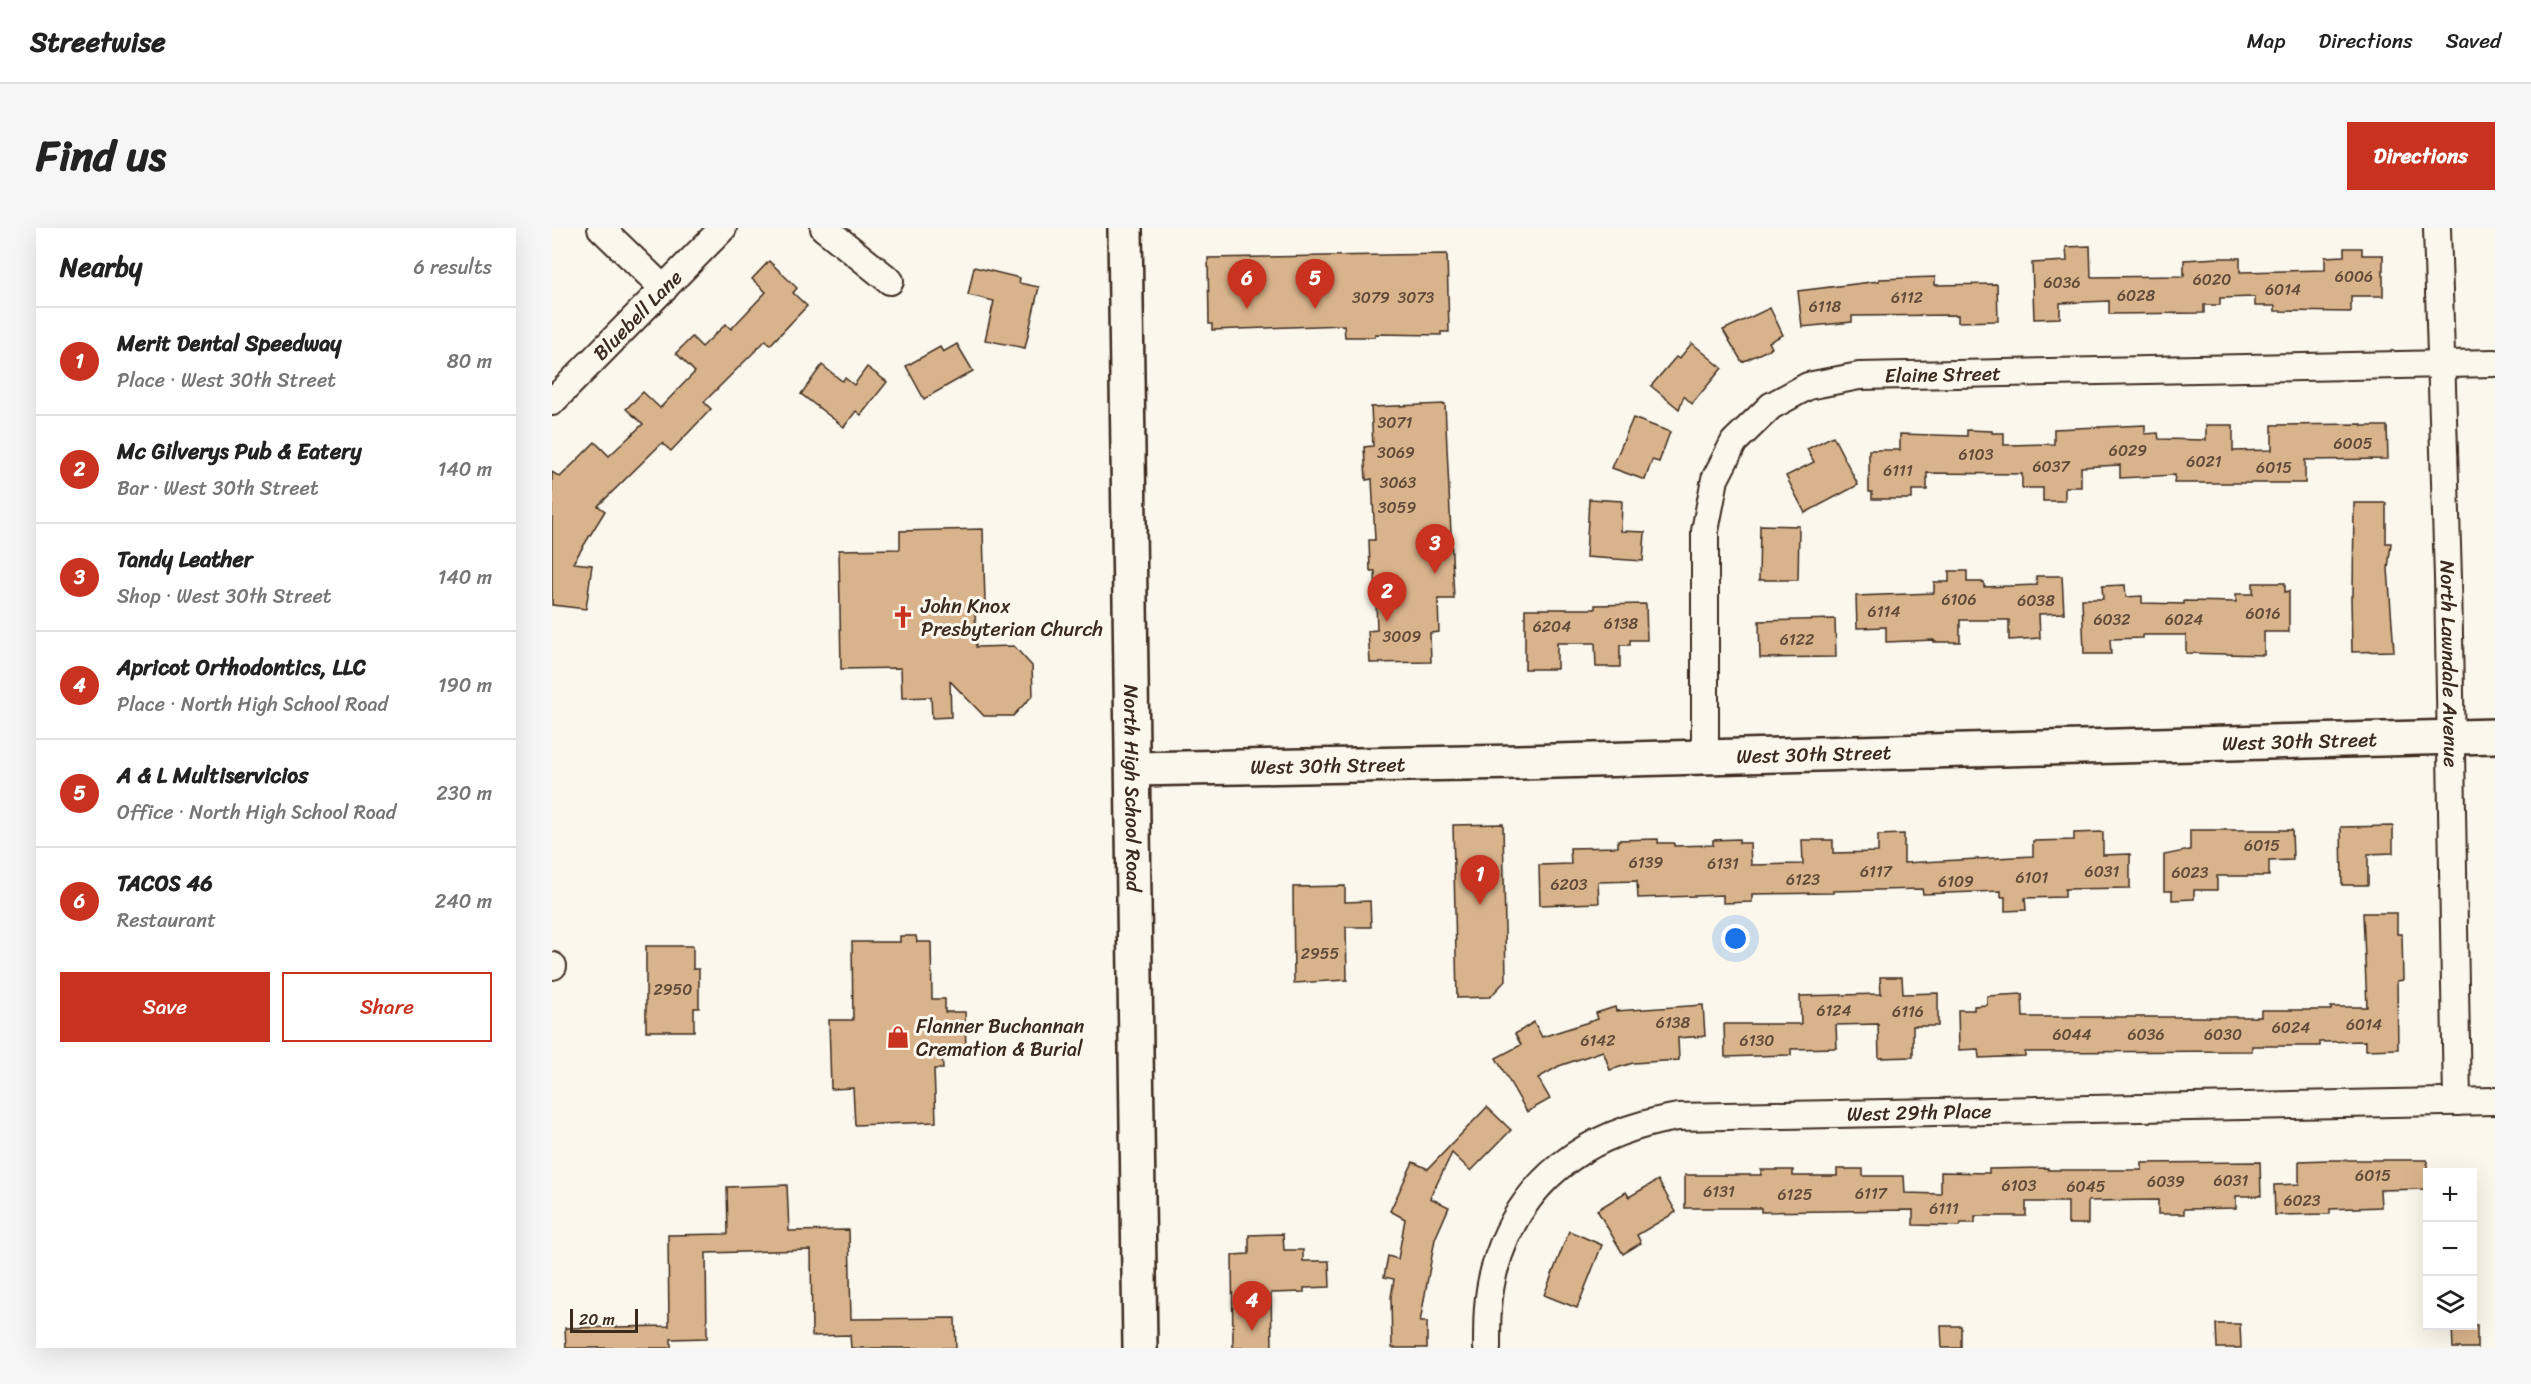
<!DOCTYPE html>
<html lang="en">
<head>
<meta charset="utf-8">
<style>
  :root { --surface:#fff; --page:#f6f6f6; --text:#222; --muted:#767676; --line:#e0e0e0; --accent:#c8321e }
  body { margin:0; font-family:Sriracha,sans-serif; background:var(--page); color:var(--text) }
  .controls { position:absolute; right:18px; bottom:18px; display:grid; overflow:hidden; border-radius:0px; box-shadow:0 6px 24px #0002 }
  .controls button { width:54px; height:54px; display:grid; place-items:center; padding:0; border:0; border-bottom:2px solid var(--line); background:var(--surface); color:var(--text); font:30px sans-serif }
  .scale { position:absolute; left:18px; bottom:15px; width:68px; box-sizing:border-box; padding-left:6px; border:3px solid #3b2a1e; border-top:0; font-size:16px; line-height:21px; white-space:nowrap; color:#3b2a1e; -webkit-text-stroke:4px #fbf7ec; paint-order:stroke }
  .you { position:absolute; left:1184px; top:711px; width:21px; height:21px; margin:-15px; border:4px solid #fff; border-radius:50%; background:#1a73e8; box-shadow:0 0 0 9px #1a73e833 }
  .badge { display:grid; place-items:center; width:39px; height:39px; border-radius:50%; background:var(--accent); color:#fff; font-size:20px; font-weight:700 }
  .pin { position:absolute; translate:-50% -50px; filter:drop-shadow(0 2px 3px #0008) }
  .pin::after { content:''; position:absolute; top:32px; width:21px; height:18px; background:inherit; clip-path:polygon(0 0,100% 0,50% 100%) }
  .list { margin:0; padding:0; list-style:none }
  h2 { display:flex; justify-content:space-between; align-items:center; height:78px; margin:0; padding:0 24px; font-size:26px }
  h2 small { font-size:20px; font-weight:400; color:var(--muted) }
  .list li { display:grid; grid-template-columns:39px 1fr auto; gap:18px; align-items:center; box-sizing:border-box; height:108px; padding:0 24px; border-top:2px solid var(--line) }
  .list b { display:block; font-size:22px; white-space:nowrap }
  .list p { margin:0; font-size:20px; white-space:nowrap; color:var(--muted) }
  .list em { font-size:20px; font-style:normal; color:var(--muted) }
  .actions { display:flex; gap:12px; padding:18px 24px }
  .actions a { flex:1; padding:14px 0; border:2px solid var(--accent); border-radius:0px; text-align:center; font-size:21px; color:var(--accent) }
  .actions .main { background:var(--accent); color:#fff }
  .icon { flex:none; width:33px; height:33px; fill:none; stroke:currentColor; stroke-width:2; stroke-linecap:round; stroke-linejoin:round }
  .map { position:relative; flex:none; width:1943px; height:1120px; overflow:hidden; border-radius:0px }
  header { display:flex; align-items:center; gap:36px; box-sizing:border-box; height:84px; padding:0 30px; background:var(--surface); border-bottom:2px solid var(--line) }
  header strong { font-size:28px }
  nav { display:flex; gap:33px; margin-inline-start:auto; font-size:21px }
  .intro { display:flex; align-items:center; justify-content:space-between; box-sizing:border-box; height:144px; padding:0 36px }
  h1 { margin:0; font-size:42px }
  .button { padding:15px 27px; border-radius:0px; background:var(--accent); color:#fff; font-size:21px; font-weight:700 }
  main { display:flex; gap:36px; padding:0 36px }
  aside { flex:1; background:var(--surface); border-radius:0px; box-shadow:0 6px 24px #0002 }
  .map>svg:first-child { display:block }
  .building { fill:#d9b38b; stroke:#3b2a1e; stroke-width:1.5 }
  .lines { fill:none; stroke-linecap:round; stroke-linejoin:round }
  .street-casing { stroke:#3b2a1e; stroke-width:30 }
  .secondary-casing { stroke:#3b2a1e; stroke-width:38 }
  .street { stroke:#fbf7ec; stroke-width:26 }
  .secondary { stroke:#fbf7ec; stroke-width:33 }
  .labels { text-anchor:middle; stroke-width:6; stroke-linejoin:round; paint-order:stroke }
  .number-label { font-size:16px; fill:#624c39 }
  .street-label { font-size:20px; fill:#3b2a1e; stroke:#fbf7ec }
  .poi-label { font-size:20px; fill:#3b2a1e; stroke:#fbf7ec; text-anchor:start }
</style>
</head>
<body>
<header>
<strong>Streetwise</strong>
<nav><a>Map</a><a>Directions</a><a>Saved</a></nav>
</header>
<div class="intro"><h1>Find us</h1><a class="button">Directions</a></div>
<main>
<aside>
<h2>Nearby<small>6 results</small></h2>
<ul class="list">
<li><span class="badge">1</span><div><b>Merit Dental Speedway</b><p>Place · West 30th Street</p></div><em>80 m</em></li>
<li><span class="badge">2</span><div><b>Mc Gilverys Pub &amp; Eatery</b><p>Bar · West 30th Street</p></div><em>140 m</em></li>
<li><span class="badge">3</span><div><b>Tandy Leather</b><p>Shop · West 30th Street</p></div><em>140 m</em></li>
<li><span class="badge">4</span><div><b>Apricot Orthodontics, LLC</b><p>Place · North High School Road</p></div><em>190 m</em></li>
<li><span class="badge">5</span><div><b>A &amp; L Multiservicios</b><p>Office · North High School Road</p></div><em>230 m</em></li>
<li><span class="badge">6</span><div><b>TACOS 46</b><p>Restaurant</p></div><em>240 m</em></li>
</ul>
<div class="actions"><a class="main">Save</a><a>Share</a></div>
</aside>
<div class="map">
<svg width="1943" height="1120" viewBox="0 0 1943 1120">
  <rect width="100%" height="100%" fill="#fbf7ec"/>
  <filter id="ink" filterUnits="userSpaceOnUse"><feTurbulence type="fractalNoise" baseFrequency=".0167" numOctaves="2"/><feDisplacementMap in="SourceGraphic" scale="12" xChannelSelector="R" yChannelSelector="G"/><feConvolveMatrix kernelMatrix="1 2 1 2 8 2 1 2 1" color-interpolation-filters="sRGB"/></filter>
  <g filter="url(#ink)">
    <!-- building -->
    <g class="building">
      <path d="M1538 18 1539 49 1632 48V32L1667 30H1688V44L1773 42V29L1792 28V20H1810V27H1831V68H1799V84L1723 83V78H1703V69L1668 70V77H1652V85L1557 86V73L1508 75V90L1482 91 1480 35 1515 33 1514 19Z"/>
      <path d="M895 26 897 104H889V107L823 106V109H793L792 97 660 102V96H657L656 30Z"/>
      <path d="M217 33 245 60 241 65 255 78 218 117 214 112 152 174 159 181 119 223 110 215 46 278 53 283 21 335 40 337 34 381 0 377V244L8 249 43 214 57 228 91 196 74 181 91 164 108 180 143 144 124 125 140 109 150 119 174 96 179 101 214 64 200 51Z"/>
      <path d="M422 39 468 50 467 55 487 59 473 120 433 112 442 73 416 67Z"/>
      <path d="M1383 49V57L1445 56 1446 93 1406 94V87L1300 88V94L1250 99 1246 63 1327 53V51Z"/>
      <path d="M1218 80 1231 107 1217 114 1220 120 1190 134 1171 102Z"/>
      <path d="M1140 115 1170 140 1140 176 1132 168 1127 181 1099 158 1124 129 1127 131Z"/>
      <path d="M405 116 421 143 372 171 354 138 388 119 391 124Z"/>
      <path d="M270 137 290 153 293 150 302 157 315 139 335 154 309 187 304 183 292 199 249 166Z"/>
      <path d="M893 176 902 371H886L887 404 878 405 879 434 818 435 816 403 825 402 823 343H818L817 312H823L820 251 814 252 812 219 821 218 819 179Z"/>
      <path d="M1081 190 1118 204 1107 234 1100 232 1093 252 1060 240Z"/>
      <path d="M1810 196V198H1835L1836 231 1753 232V255H1622L1623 247 1568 250V237L1529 239V259H1513V273H1491V260H1470V246L1375 245V262H1360V271H1320V264H1317V222H1348V206L1415 208V202L1440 203V205H1452V217L1502 216V201L1593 197V206L1606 205 1607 211 1654 212V197H1681V223L1720 222V197Z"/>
      <path d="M1281 208 1306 257 1253 285 1234 248 1262 234 1255 221Z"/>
      <path d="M1037 271 1070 273 1069 303 1093 304 1091 333 1034 329Z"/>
      <path d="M1802 275H1834V315H1839L1836 341 1842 423 1800 424 1799 368H1801Z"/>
      <path d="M1208 297 1247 298 1246 352H1207Z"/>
      <path d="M431 301 433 375H423L424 419 462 418 480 438 481 467 461 488H432L398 453 399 489 380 490 379 469 350 470 349 440 289 441 287 322 348 321V303Z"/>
      <path d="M1397 343H1415V354H1432V359L1485 357 1484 348H1510L1512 385 1487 386 1488 410 1457 412V392H1408V414H1382V412L1334 414V399L1305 400 1304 368 1382 365V354H1397Z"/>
      <path d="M1701 355H1733V364L1737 363V404H1712V427L1634 425V407H1591V410L1558 411 1559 426H1532L1530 371H1551L1550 358 1573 357 1574 369 1590 368V375L1632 376V373L1684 374V366H1701Z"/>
      <path d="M1094 376 1095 412H1078V417H1068V439H1044L1043 415H1005V441H973V381H1043V377Z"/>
      <path d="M1283 391 1284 429 1208 430 1207 393Z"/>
      <path d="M951 596 954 752 938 769 905 770 901 597Z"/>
      <path d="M1841 598V625L1816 626V657H1790L1789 599Z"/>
      <path d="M1638 602H1740L1741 632 1717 633V648H1665V662H1642V671L1620 672V663H1612V627L1638 622Z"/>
      <path d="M1551 604V627L1578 626V660L1513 661V669L1473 670 1474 682 1453 683V669H1449V663L1371 666 1370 661 1281 663V665L1200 666V674L1171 675V667L1086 670 1085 653 1046 654 1047 675 988 677 987 637 1019 636 1018 620 1066 619V612L1106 611V615H1122V618L1161 617V612L1187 611V615H1198L1199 637 1251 636 1250 612H1281V625L1326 624V607L1352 606V635L1481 628V613L1522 612V605Z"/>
      <path d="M793 658V674L818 673 819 699H794L795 752 742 755 741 659Z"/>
      <path d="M1811 685H1845V706H1850L1851 752 1845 753 1846 821 1814 822V813L1768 814V818H1700V823L1473 824V828L1427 830 1426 821 1407 822 1406 782H1422V778L1435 777V768L1470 766 1471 789H1709V782H1779V779H1815Z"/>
      <path d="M348 708H364L365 714H379L380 771H393V784H413L414 825 390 826 391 841H382L384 894 303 897 301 860 279 861 277 792H301L300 714H348Z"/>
      <path d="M94 718H141V741H147V780H142V803H94Z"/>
      <path d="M1328 749H1350L1351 766 1386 765V798H1361V829L1327 830 1326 796 1284 797 1285 820 1239 821V827L1173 829 1172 796H1249L1248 768 1329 766Z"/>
      <path d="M1151 777 1153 808 1126 810 1127 832 1081 835 1058 842 1051 823 1007 838 986 850 998 871 975 884 944 830 969 817 963 806 982 794 990 809 1046 791 1044 785 1063 779 1064 783Z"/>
      <path d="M935 879 959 902 919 943 900 925 878 970 897 979 883 1011 868 1094H875V1120H840L839 1069 842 1051 832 1049 836 1028 846 1031 853 991 838 983 861 934 876 941Z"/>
      <path d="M1777 932H1875V961L1828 962 1829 979 1778 981V986L1723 987 1722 957 1747 956V933Z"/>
      <path d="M1708 934 1709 968H1684V980L1632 981V986H1606V972L1536 973V996H1516V974H1474V988H1423V995H1409L1408 998 1361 997V982L1209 984V980H1133V947H1209V942H1241V948H1285V941H1311V948H1352L1353 965 1389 966V944L1437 945V941L1496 940V942H1590V935Z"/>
      <path d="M1106 952 1124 984 1085 1007 1089 1015 1071 1026 1045 982 1074 964 1077 969Z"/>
      <path d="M235 957 237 1003 297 1002 299 1091 403 1090 404 1120H299L298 1107 260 1108 259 1022 154 1025 155 1110 119 1111V1120H14L13 1100 117 1098 116 1007 176 1006 175 959Z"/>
      <path d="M1017 1003 1050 1017 1025 1080 992 1067Z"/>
      <path d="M731 1006 732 1022H751V1033H777L778 1059 752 1060V1064L719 1065 720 1120H681L680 1027 697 1026V1007Z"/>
      <path d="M1664 1096H1688L1689 1120H1665Z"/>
      <path d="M1920 1097H1925V1120H1901L1900 1098Z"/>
      <path d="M1389 1098H1409V1120H1390Z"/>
    </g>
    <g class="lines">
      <!-- street casing -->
      <g class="street-casing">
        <g id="street">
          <path d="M49 0 112 61"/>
          <path d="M272 0 338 53"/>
          <path id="s1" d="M1885 0 1896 349 1905 874"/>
          <path id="s2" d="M0 174 171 0"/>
          <path id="s3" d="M1153 529V303L1163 251 1182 214 1219 178 1256 158 1307 148 1943 135"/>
          <path d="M0 738H1"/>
          <path id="s4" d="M935 1120C935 1094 935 1068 942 1043 967 951 1035 904 1126 889L1943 873"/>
        </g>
      </g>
      <!-- secondary casing -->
      <g class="secondary-casing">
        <g id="secondary">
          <path id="s5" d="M573 0 588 1120"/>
          <path id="s6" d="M581 541 967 534 1943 508"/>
        </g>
      </g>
      <!-- street -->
      <use href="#street" class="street"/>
      <!-- secondary -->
      <use href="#secondary" class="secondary"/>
    </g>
  </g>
  <!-- icons -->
  <defs>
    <g id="church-bare" transform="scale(1.8)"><path d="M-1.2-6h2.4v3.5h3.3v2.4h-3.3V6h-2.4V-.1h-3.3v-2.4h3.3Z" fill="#c8321e" stroke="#fbf7ec" stroke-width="2.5" paint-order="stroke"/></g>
    <g id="shop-bare" transform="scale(1.8)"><path d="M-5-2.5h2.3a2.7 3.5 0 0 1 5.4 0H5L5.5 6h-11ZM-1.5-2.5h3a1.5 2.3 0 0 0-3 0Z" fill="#c8321e" stroke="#fbf7ec" stroke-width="2.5" paint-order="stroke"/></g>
  </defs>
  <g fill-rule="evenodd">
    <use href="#church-bare" x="351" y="389"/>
    <use href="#shop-bare" x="346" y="809"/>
  </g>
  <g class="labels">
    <!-- number labels -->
    <g class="number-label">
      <text x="1802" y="54">6006</text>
      <text x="1660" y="57">6020</text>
      <text x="1510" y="60">6036</text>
      <text x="1731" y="67">6014</text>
      <text x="1584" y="73">6028</text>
      <text x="819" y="75">3079</text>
      <text x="864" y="75">3073</text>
      <text x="1355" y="75">6112</text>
      <text x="1273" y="84">6118</text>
      <text x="843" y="200">3071</text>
      <text x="1801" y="221">6005</text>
      <text x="1576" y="228">6029</text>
      <text x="844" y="230">3069</text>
      <text x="1424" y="232">6103</text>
      <text x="1652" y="239">6021</text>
      <text x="1499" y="244">6037</text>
      <text x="1722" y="245">6015</text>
      <text x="1346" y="248">6111</text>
      <text x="846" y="260">3063</text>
      <text x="845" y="285">3059</text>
      <text x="1407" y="377">6106</text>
      <text x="1484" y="378">6038</text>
      <text x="1332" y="389">6114</text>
      <text x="1711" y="391">6016</text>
      <text x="1560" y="397">6032</text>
      <text x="1632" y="397">6024</text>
      <text x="1069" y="401">6138</text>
      <text x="1000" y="404">6204</text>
      <text x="850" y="414">3009</text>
      <text x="1245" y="417">6122</text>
      <text x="1710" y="623">6015</text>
      <text x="1094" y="640">6139</text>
      <text x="1171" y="641">6131</text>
      <text x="1324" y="649">6117</text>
      <text x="1550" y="649">6031</text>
      <text x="1638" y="650">6023</text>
      <text x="1480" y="655">6101</text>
      <text x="1251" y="657">6123</text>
      <text x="1404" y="659">6109</text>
      <text x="1017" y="662">6203</text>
      <text x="768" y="731">2955</text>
      <text x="121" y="767">2950</text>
      <text x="1282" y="788">6124</text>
      <text x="1356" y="789">6116</text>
      <text x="1121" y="800">6138</text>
      <text x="1812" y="802">6014</text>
      <text x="1739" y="805">6024</text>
      <text x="1520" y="812">6044</text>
      <text x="1594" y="812">6036</text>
      <text x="1671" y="812">6030</text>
      <text x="1046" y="818">6142</text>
      <text x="1205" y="818">6130</text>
      <text x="1821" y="953">6015</text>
      <text x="1679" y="958">6031</text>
      <text x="1614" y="959">6039</text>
      <text x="1467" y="963">6103</text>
      <text x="1534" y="964">6045</text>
      <text x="1167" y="969">6131</text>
      <text x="1319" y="971">6117</text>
      <text x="1243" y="972">6125</text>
      <text x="1750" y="978">6023</text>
      <text x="1392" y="986">6111</text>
    </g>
    <!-- street labels -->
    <g class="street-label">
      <text dy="7" stroke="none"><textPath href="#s2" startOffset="122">Bluebell Lane</textPath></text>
      <text dy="7" stroke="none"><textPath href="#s3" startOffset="550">Elaine Street</textPath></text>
      <text dy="7" stroke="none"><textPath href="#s1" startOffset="436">North Lawndale Avenue</textPath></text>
      <text dy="7" stroke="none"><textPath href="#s6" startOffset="1167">West 30th Street</textPath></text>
      <text dy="7" stroke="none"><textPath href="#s6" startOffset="681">West 30th Street</textPath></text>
      <text dy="7" stroke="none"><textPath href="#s6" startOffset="195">West 30th Street</textPath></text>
      <text dy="7" stroke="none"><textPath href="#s5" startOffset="560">North High School Road</textPath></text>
      <text dy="7" stroke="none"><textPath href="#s4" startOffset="574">West 29th Place</textPath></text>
    </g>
    <!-- poi labels -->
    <g class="poi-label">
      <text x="369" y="385">John Knox<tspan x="369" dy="23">Presbyterian Church</tspan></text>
      <text x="364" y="805">Flanner Buchannan<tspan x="364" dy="23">Cremation &amp; Burial</tspan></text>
    </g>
  </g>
</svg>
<div class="controls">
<button>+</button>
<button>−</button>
<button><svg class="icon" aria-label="layers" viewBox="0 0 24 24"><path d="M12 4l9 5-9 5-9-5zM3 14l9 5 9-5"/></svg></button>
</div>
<div class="scale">20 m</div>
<div class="you"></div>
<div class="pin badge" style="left:928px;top:677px">1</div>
<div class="pin badge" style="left:835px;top:394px">2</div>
<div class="pin badge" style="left:883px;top:346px">3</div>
<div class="pin badge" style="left:700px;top:1103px">4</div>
<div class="pin badge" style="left:763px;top:81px">5</div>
<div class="pin badge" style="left:695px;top:81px">6</div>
</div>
</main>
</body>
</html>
